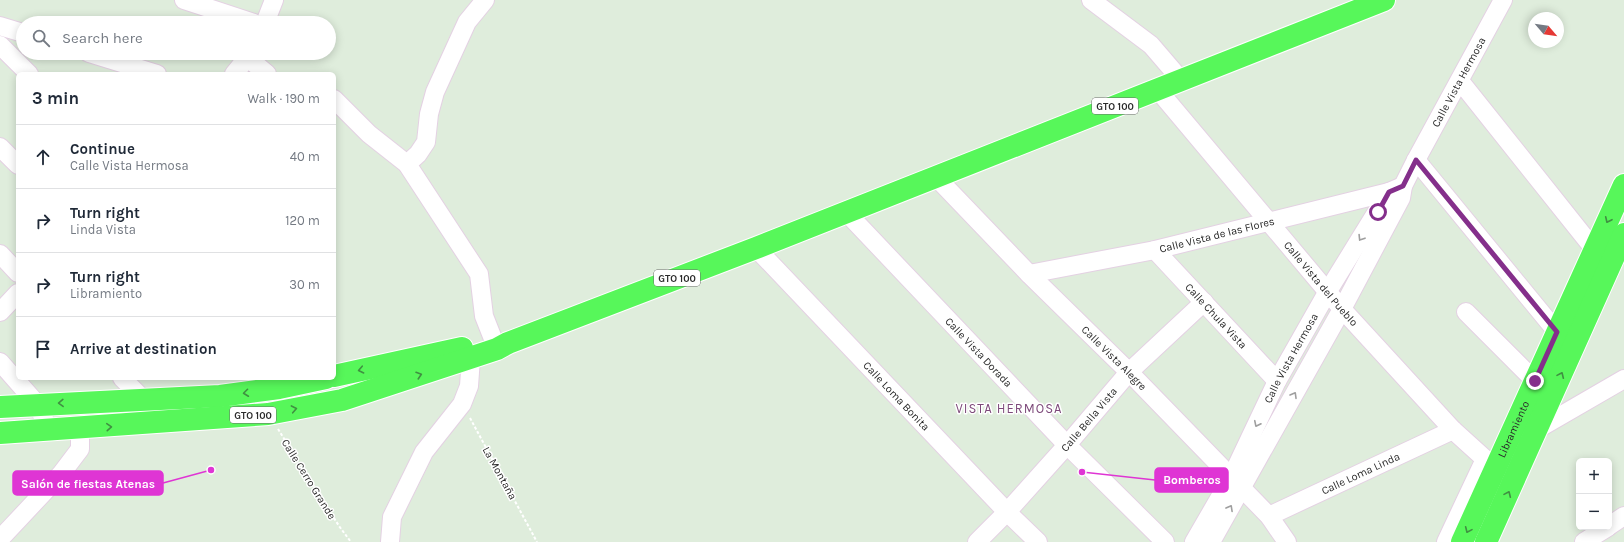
<!DOCTYPE html>
<html lang="en">
<head>
<meta charset="utf-8">
<style>
  :root { --surface:#fff; --page:#f6f6f7; --text:#1f2937; --muted:#747a83; --line:#e0e1e3 }
  body { margin:0; font-family:Karla,sans-serif; background:var(--page); color:var(--text) }
  .controls { position:absolute; right:12px; bottom:12px; display:grid; overflow:hidden; border-radius:6px; box-shadow:0 2px 10px #0003 }
  .controls button { width:36px; height:36px; display:grid; place-items:center; padding:0; border:0; border-bottom:1px solid var(--line); background:var(--surface); color:var(--text); font:20px sans-serif }
  .compass { position:absolute; left:1528px; top:12px; width:36px; height:36px; border-radius:50%; background:var(--surface); box-shadow:0 2px 10px #0003; rotate:119deg }
  .stop { position:absolute; width:12px; height:12px; margin:-9px; border:3px solid #842f8b; border-radius:50%; background:#fff }
  .stop.end { background:#842f8b; border-color:#fff; box-shadow:0 1px 4px #0008 }
  .list { margin:0; padding:0; list-style:none }
  h2 { display:flex; justify-content:space-between; align-items:center; height:52px; margin:0; padding:0 16px; font-size:17px }
  h2 small { font-size:13px; font-weight:400; color:var(--muted) }
  .list li { display:grid; grid-template-columns:26px 1fr auto; gap:12px; align-items:center; box-sizing:border-box; height:64px; padding:0 16px; border-top:1px solid var(--line) }
  .list b { display:block; font-size:15px; white-space:nowrap }
  .list p { margin:0; font-size:13px; white-space:nowrap; color:var(--muted) }
  .list em { font-size:13px; font-style:normal; color:var(--muted) }
  .icon { flex:none; width:22px; height:22px; fill:none; stroke:currentColor; stroke-width:2; stroke-linecap:round; stroke-linejoin:round }
  .map { position:relative; flex:none; width:1624px; height:542px; overflow:hidden }
  .search { position:absolute; background:var(--surface); box-shadow:0 2px 10px #0003; left:16px; top:16px; width:320px; height:44px; display:flex; align-items:center; gap:10px; box-sizing:border-box; padding:0 14px; border-radius:22px; color:var(--muted); font-size:15px }
  .panel { position:absolute; background:var(--surface); box-shadow:0 2px 10px #0003; left:16px; top:72px; width:320px; height:308px; border-radius:6px }
  .map>svg:first-child { display:block }
  .lines { fill:none; stroke-linecap:round; stroke-linejoin:round }
  .minor-casing { stroke:#e4d1e3; stroke-width:20 }
  .major-casing { stroke:#fff; stroke-width:24 }
  .path { stroke:#fff; stroke-width:2; stroke-dasharray:3 2; stroke-linecap:butt }
  .minor { stroke:#fff; stroke-width:18 }
  .major { stroke:#57f75a; stroke-width:22 }
  .oneway { stroke:#409042 }
  .oneway2 { stroke:#9f9f9f }
  .route { stroke:#842f8b; stroke-width:5 }
  .labels { text-anchor:middle; stroke-width:3; stroke-linejoin:round; paint-order:stroke }
  .shield { fill:#fff; stroke:#6a6a6a; stroke-width:1 }
  .shield-label { font-size:10px; font-weight:bold; fill:#2a2a2a }
  .street-label { font-size:11px; fill:#2a2a2a; stroke:#fff }
  .quarter-label { font-size:13px; letter-spacing:1px; fill:#7d497a; stroke:#fff }
  .leader { fill:none; stroke:#df35d4; stroke-width:1.5 }
  .callout-dot { fill:#df35d4; stroke:#fff; stroke-width:1.5 }
  .callout { fill:#df35d4; stroke:#df35d4; stroke-width:1.5 }
  .callout-label { font-size:12px; text-anchor:middle; font-weight:bold; fill:#fff }
</style>
</head>
<body>
<div class="map">
<svg width="1624" height="542" viewBox="0 0 1624 542">
  <rect width="100%" height="100%" fill="#dfeddc"/>
  <g class="lines">
    <!-- minor casing -->
    <g class="minor-casing">
      <g id="minor">
        <path d="M184 0 254 23"/>
        <path d="M1091 0 1151 45 1181 80"/>
        <path d="M265 23 274 0"/>
        <path d="M0 26 23 33"/>
        <path d="M0 45 29 74"/>
        <path d="M89 53 157 74"/>
        <path d="M248 58 267 74"/>
        <path d="M234 74 251 53"/>
        <path d="M1460 81 1594 249"/>
        <path id="s1" d="M1158 90 1342 309 1453 430 1495 468"/>
        <path d="M334 99 369 134 407 164 479 274 484 316 497 349"/>
        <path d="M0 147 18 165"/>
        <path d="M1416 160 1557 332"/>
        <path d="M407 164 418 154 426 142 429 114 435 92 467 22 485 0"/>
        <path id="s2" d="M936 177 1029 274 1129 372 1269 516 1287 542"/>
        <path id="s3" d="M846 212 1067 445 1165 542"/>
        <path id="s4" d="M756 248 1007 512 1038 542"/>
        <path id="s5" d="M1155 250 1277 381"/>
        <path d="M0 254 18 273"/>
        <path id="s6" d="M1029 274 1155 250 1389 192 1395 195"/>
        <path d="M0 312 18 293"/>
        <path d="M1466 312 1535 381"/>
        <path d="M0 362 37 404 49 430"/>
        <path d="M122 378 144 400"/>
        <path d="M1536 430 1624 379"/>
        <path id="s7" d="M1269 516 1453 430"/>
        <path d="M1609 526 1624 516"/>
        <path d="M0 539 61 474 80 449V429"/>
        <path d="M390 542 392 517 424 452 462 404 469 386 471 358"/>
        <path id="s8" d="M977 542 1007 512 1067 445 1129 372 1204 302"/>
        <path id="s9" d="M1194 542 1231 478 1277 381 1328 291 1389 192 1403 186"/>
        <path id="s10" d="M1211 542 1342 309 1401 198 1403 186 1416 160 1503 0"/>
        <path d="M1446 542 1485 459"/>
        <path d="M1584 542 1608 527"/>
      </g>
    </g>
    <!-- major casing -->
    <g class="major-casing">
      <g id="major">
        <path d="M334 376 462 348"/>
        <path d="M0 407 220 396 279 388 326 378"/>
        <path d="M0 433 268 414 342 400 497 349 508 343 756 248 1384 0"/>
        <path id="s11" d="M1462 542 1624 185"/>
        <path d="M1486 542 1624 234"/>
      </g>
    </g>
    <!-- path -->
    <g class="path">
      <path d="M470 418 537 542"/>
      <path d="M278 429 339 526 351 542"/>
    </g>
    <!-- minor -->
    <use href="#minor" class="minor"/>
    <!-- major -->
    <use href="#major" class="major"/>
  </g>
  <!-- one-way arrows -->
  <defs><path id="oneway-chevron" d="M-2-3.5L2.5 0L-2 3.5" fill="none" stroke-width="1.6" stroke-linecap="round" stroke-linejoin="round"/></defs>
  <g class="oneway">
    <use href="#oneway-chevron" transform="translate(1608 220) rotate(115)"/>
    <use href="#oneway-chevron" transform="translate(361 370) rotate(168)"/>
    <use href="#oneway-chevron" transform="translate(419 375) rotate(-18)"/>
    <use href="#oneway-chevron" transform="translate(1561 375) rotate(-66)"/>
    <use href="#oneway-chevron" transform="translate(246 393) rotate(173)"/>
    <use href="#oneway-chevron" transform="translate(61 403) rotate(178)"/>
    <use href="#oneway-chevron" transform="translate(294 409) rotate(-11)"/>
    <use href="#oneway-chevron" transform="translate(109 427) rotate(-4)"/>
    <use href="#oneway-chevron" transform="translate(1508 494) rotate(-66)"/>
    <use href="#oneway-chevron" transform="translate(1468 530) rotate(114)"/>
  </g>
  <g class="oneway2">
    <use href="#oneway-chevron" transform="translate(1361 238) rotate(122)"/>
    <use href="#oneway-chevron" transform="translate(1294 395) rotate(-60)"/>
    <use href="#oneway-chevron" transform="translate(1257 424) rotate(116)"/>
    <use href="#oneway-chevron" transform="translate(1230 508) rotate(-61)"/>
  </g>
  <g class="lines">
    <!-- route -->
    <path class="route" d="M1378 212 1389 192 1403 186 1416 160 1557 332 1535 381"/>
  </g>
  <g class="labels">
    <!-- shield labels -->
    <g class="shield">
      <rect x="1092" y="98" width="46" height="16" rx="3"/>
      <rect x="654" y="270" width="46" height="16" rx="3"/>
      <rect x="230" y="407" width="46" height="16" rx="3"/>
    </g>
    <g class="shield-label">
      <text x="1115" y="110">GTO 100</text>
      <text x="677" y="282">GTO 100</text>
      <text x="253" y="419">GTO 100</text>
    </g>
    <!-- street labels -->
    <g class="street-label">
      <text dy="4" stroke="none"><textPath href="#s10" startOffset="523">Calle Vista Hermosa</textPath></text>
      <text dy="4" stroke="none"><textPath href="#s6" startOffset="192">Calle Vista de las Flores</textPath></text>
      <text dy="4" stroke="none"><textPath href="#s1" startOffset="253">Calle Vista del Pueblo</textPath></text>
      <text dy="4" stroke="none"><textPath href="#s5" startOffset="90">Calle Chula Vista</textPath></text>
      <text dy="4" stroke="none"><textPath href="#s3" startOffset="193">Calle Vista Dorada</textPath></text>
      <text dy="4" stroke="none"><textPath href="#s2" startOffset="254">Calle Vista Alegre</textPath></text>
      <text dy="4" stroke="none"><textPath href="#s9" startOffset="208">Calle Vista Hermosa</textPath></text>
      <text dy="4" stroke="none"><textPath href="#s4" startOffset="204">Calle Loma Bonita</textPath></text>
      <text dy="4" stroke="none"><textPath href="#s8" startOffset="166">Calle Bella Vista</textPath></text>
      <text dy="4" stroke="none"><textPath href="#s11" startOffset="124">Libramiento</textPath></text>
      <text transform="translate(500 473) rotate(61)" y="4">La Montaña</text>
      <text dy="4" stroke="none"><textPath href="#s7" startOffset="101">Calle Loma Linda</textPath></text>
      <text transform="translate(309 479) rotate(58)" y="4">Calle Cerro Grande</text>
    </g>
    <!-- quarter labels -->
    <g class="quarter-label">
      <text x="1009" y="413">VISTA HERMOSA</text>
    </g>
  </g>
  <!-- callouts -->
  <path class="leader" d="M1082 472L1155 480M211 470L163 483"/>
  <g class="callout-dot">
    <circle cx="1082" cy="472" r="4"/>
    <circle cx="211" cy="470" r="4"/>
  </g>
  <g class="callout">
    <rect x="1155" y="468" width="73" height="24" rx="4"/>
    <rect x="13" y="471" width="150" height="24" rx="4"/>
  </g>
  <g class="callout-label">
    <text x="1192" y="484">Bomberos</text>
    <text x="88" y="488">Salón de fiestas Atenas</text>
  </g>
</svg>
<div class="controls">
<button>+</button>
<button>−</button>
</div>
<svg class="compass" viewBox="-18 -18 36 36"><path d="M0-13l5 13h-10z" fill="#e53935"/><path d="M0 13l5-13h-10z" fill="#747a83"/></svg>
<div class="stop" style="left:1378px;top:212px"></div>
<div class="stop end" style="left:1535px;top:381px"></div>
<div class="search"><svg class="icon" aria-label="search" viewBox="0 0 24 24"><circle cx="10" cy="10" r="6"/><path d="M15 15l6 6"/></svg>Search here</div>
<section class="panel">
<h2>3 min<small>Walk · 190 m</small></h2>
<ul class="list">
<li><svg class="icon" aria-label="ahead" viewBox="0 0 24 24"><path d="M12 20V5M6 11l6-6 6 6"/></svg><div><b>Continue</b><p>Calle Vista Hermosa</p></div><em>40 m</em></li>
<li><svg class="icon" aria-label="right" viewBox="0 0 24 24"><path d="M7 20v-9h11M14 6l5 5-5 5"/></svg><div><b>Turn right</b><p>Linda Vista</p></div><em>120 m</em></li>
<li><svg class="icon" aria-label="right" viewBox="0 0 24 24"><path d="M7 20v-9h11M14 6l5 5-5 5"/></svg><div><b>Turn right</b><p>Libramiento</p></div><em>30 m</em></li>
<li><svg class="icon" aria-label="arrive" viewBox="0 0 24 24"><path d="M6 21V4h12l-3 4 3 4H6"/></svg><div><b>Arrive at destination</b></div></li>
</ul>
</section>
</div>
</body>
</html>
